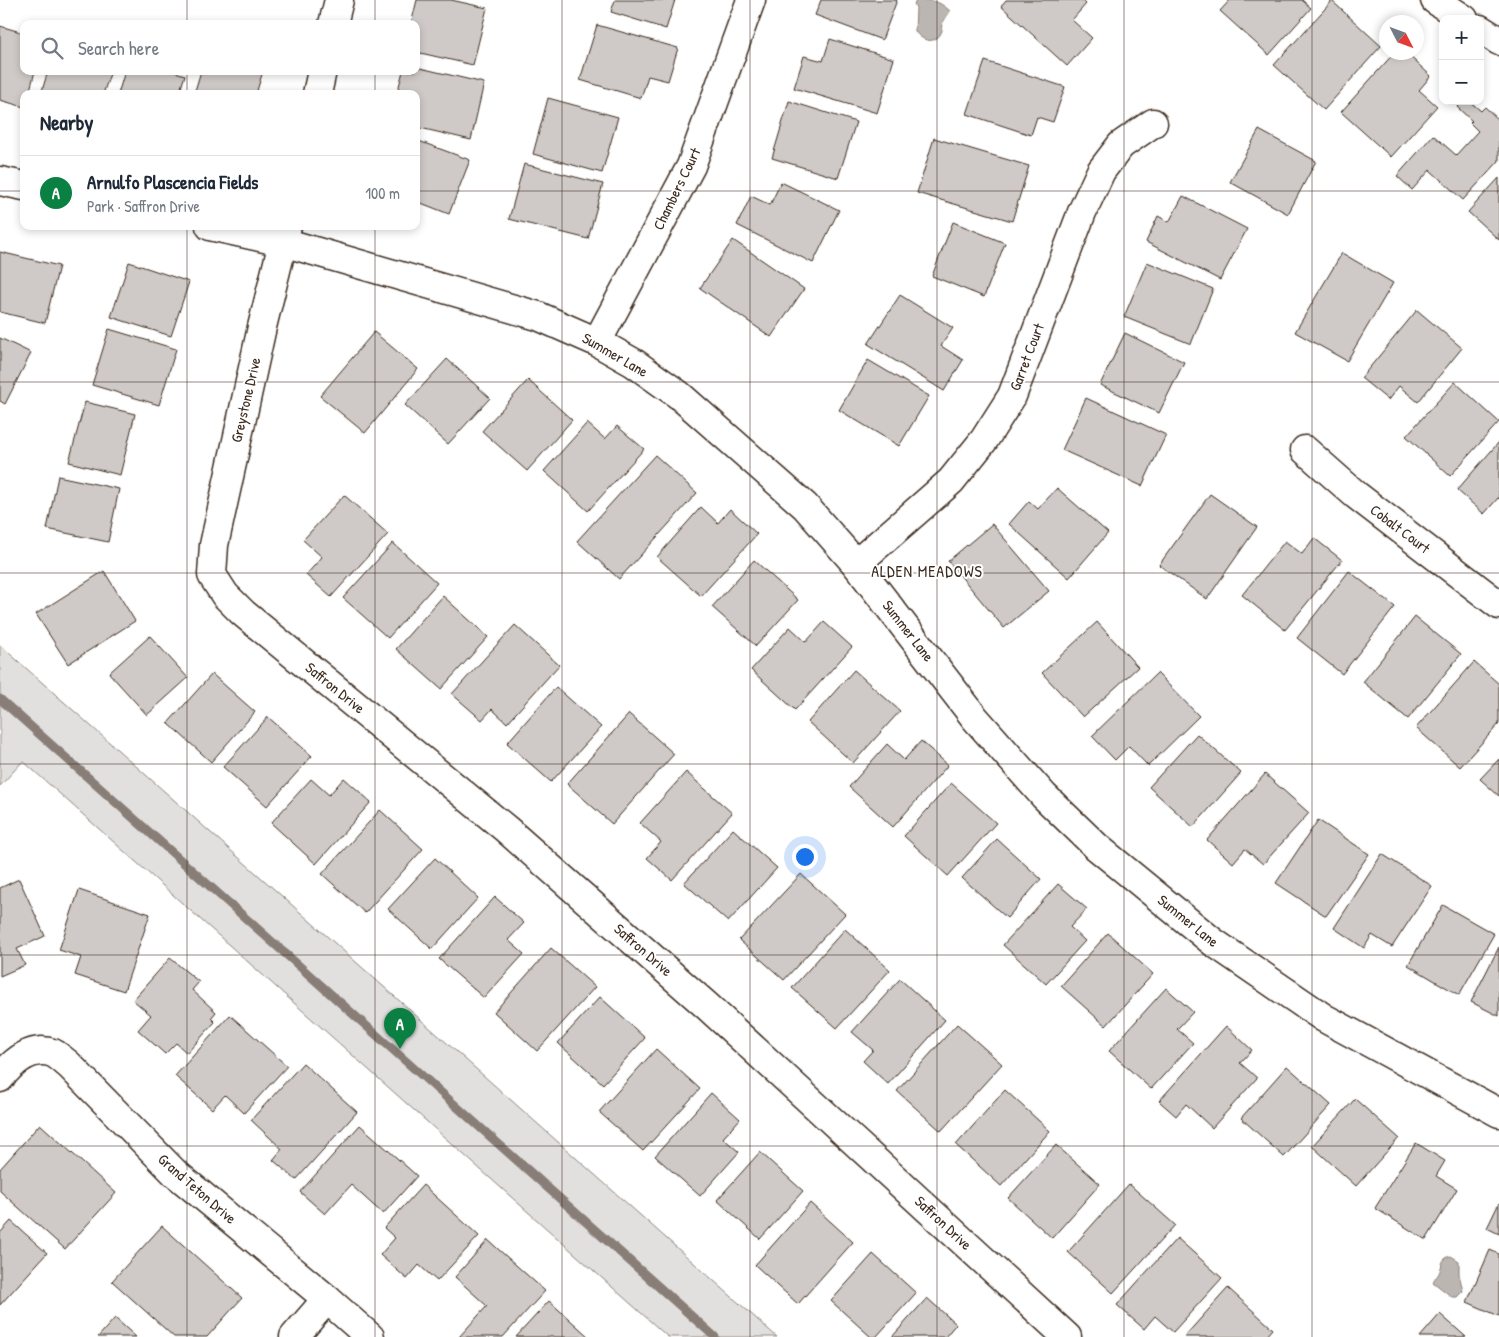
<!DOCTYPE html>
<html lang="en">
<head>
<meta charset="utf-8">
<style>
  :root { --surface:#fff; --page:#f6f6f7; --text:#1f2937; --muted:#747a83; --line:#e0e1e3; --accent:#0b8043 }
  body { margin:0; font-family:"Patrick Hand",sans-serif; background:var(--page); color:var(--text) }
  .controls { position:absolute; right:15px; top:15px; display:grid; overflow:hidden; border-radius:10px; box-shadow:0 2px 8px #0003 }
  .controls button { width:45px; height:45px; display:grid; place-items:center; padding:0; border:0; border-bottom:1px solid var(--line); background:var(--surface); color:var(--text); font:25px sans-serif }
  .compass { position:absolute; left:1379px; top:15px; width:45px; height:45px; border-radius:50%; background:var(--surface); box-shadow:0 2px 8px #0003; rotate:132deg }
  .you { position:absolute; left:804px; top:856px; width:18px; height:18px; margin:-12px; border:4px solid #fff; border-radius:50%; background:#1a73e8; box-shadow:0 0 0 8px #1a73e833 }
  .badge { display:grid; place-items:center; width:32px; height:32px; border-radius:50%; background:var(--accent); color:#fff; font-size:16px; font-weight:700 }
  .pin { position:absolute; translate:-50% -41px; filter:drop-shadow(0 1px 2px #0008) }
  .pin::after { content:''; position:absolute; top:26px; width:18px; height:15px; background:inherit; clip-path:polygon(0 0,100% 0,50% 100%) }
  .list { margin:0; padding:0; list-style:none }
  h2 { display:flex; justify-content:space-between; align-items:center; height:65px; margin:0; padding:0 20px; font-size:21px }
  h2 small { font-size:16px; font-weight:400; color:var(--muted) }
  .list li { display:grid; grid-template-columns:32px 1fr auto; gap:15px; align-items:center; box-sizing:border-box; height:75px; padding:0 20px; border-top:1px solid var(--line) }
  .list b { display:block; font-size:19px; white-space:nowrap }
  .list p { margin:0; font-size:16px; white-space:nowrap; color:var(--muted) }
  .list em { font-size:16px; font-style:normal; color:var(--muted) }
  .icon { flex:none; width:28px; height:28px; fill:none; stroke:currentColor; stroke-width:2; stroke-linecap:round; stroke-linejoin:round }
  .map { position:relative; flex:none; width:1499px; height:1337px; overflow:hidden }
  .search { position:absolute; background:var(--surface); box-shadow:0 2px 8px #0003; left:20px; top:20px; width:400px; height:55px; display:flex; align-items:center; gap:12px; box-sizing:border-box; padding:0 18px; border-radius:10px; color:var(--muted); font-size:19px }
  .panel { position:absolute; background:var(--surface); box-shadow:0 2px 8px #0003; left:20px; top:90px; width:400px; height:140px; border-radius:10px }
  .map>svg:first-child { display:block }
  .green { fill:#e2e0de; stroke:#8e857e }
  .water { fill:#bcb6b3; stroke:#887e77 }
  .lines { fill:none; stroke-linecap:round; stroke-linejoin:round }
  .stream { stroke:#887e77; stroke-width:9 }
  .building { fill:#cfcac7; stroke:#3b2a1e }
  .minor-casing { stroke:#3b2a1e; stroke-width:31 }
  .minor { stroke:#fff; stroke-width:28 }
  .grid { fill:none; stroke:#3b2a1e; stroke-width:1; stroke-opacity:0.55 }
  .labels { text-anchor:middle; stroke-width:4; stroke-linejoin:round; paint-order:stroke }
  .street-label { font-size:15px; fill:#3b2a1e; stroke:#fff }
  .neighbourhood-label { font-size:16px; letter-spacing:1px; fill:#3b2a1e; stroke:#fff }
</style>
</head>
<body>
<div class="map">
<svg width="1499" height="1337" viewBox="0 0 1499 1337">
  <rect width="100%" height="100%" fill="#fff"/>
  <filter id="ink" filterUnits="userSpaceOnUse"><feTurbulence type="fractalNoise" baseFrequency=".02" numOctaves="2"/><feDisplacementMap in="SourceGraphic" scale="10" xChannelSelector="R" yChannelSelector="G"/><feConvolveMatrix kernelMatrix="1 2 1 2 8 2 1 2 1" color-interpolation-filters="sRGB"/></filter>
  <g filter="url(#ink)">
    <!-- green -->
    <path class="green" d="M0 645 777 1337H668L23 761 0 786Z"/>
    <!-- water -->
    <g class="water">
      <path d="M917 0C932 0 938 0 950 11 948 16 943 20 942 25 940 32 944 26 941 33 935 45 921 41 915 31L916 8 914 3Z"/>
      <path d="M1451 1256 1459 1261V1274L1463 1291 1457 1297H1452L1433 1282C1434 1279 1436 1277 1438 1275 1443 1267 1440 1258 1451 1256Z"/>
    </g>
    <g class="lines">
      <!-- stream -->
      <path class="stream" d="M0 699 715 1337"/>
    </g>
    <!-- building -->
    <g class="building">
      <path d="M417 0H451L487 8 473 65 416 52V24H411Z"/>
      <path d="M615 0H675L666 29 611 12Z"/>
      <path d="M821 0H897L882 40 815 15Z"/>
      <path d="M1006 0H1082L1086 4 1072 20 1092 38 1067 66 1001 6Z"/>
      <path d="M1230 0H1302L1311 8 1269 55 1220 11Z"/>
      <path d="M1332 1 1381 46 1324 110 1274 65Z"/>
      <path d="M597 25 678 48 668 81 648 76 641 98 580 80Z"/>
      <path d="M0 26 24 33V71H35L29 94H24V107L0 100Z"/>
      <path d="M830 39 894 59 877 113 794 88 804 56 823 61Z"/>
      <path d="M1395 52H1405L1431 76 1419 90 1437 106 1391 157 1341 112Z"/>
      <path d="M985 61 1065 87 1053 122 1037 117 1031 135 967 114Z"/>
      <path d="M416 67 484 83 471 140 416 127V94H397L403 71H416Z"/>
      <path d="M48 71H111L103 94H41Z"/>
      <path d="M125 71H172L185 75 179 94H118Z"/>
      <path d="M201 71H263L256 94H194Z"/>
      <path d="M548 98 618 117 602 173 533 154Z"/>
      <path d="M789 101 856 122 838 178 772 158Z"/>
      <path d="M1462 101H1469L1481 111 1485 107 1499 120V161L1463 200 1430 170 1412 190 1397 176 1433 135 1456 155 1478 131 1470 123 1472 121 1457 107Z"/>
      <path d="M1259 130 1316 161 1288 214 1230 182Z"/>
      <path d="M934 138 1029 166 1012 221 917 193Z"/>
      <path d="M416 140 470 160 449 214 416 201Z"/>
      <path d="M524 164 603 184 588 239 509 219Z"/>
      <path d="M1499 178V240L1468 212Z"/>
      <path d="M781 182 839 210 813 263 737 225 751 196 770 205Z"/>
      <path d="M1183 196 1247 229 1220 280 1146 242 1158 216 1169 222Z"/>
      <path d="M953 222 1005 243 984 297 932 276Z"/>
      <path d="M733 240 804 289 771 337 700 288Z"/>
      <path d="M0 252 59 266 45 323 0 312Z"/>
      <path d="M1342 253 1393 283 1347 361 1295 332Z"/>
      <path d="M129 262 189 282 171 336 111 317Z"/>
      <path d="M1147 262 1213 289 1191 344 1124 317Z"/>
      <path d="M900 295 953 328 941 346 963 360 944 391 868 344Z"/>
      <path d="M1417 310 1462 348 1418 402 1399 386 1388 400 1361 378Z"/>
      <path d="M109 329 176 349 159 405 92 385Z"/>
      <path d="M374 332 418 369 365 433 320 396Z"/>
      <path d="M1125 333 1184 362 1159 413 1100 385Z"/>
      <path d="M0 338 31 353 5 404 0 401Z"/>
      <path d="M447 359 490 398 448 444 405 405Z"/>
      <path d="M868 360 929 396 899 446 839 410Z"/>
      <path d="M528 380 572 420 527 471 482 431Z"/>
      <path d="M1455 382 1499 422 1450 476 1406 436Z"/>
      <path d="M1086 398 1166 435 1142 486 1062 450Z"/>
      <path d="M85 402 135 414 120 475 69 462Z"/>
      <path d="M587 423 605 439 617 426 644 449 588 511 544 471Z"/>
      <path d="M1499 442V499L1498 498 1484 514 1457 490Z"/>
      <path d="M655 455 697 493 619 579 577 541Z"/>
      <path d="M58 476 119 489 108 542 47 529Z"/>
      <path d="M1057 488 1108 533 1069 578 1009 524 1029 501 1038 509Z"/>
      <path d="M1210 494 1257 527 1207 599 1159 565Z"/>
      <path d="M344 495 388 534 331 597 306 575 322 557 303 540Z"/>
      <path d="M701 507 718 523 730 509 757 534 701 596 657 557Z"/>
      <path d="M992 524 1049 591 1004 628 948 561Z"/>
      <path d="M1314 538 1342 560 1285 630 1242 595 1285 541 1302 554Z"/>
      <path d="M393 543 437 583 388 638 343 598Z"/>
      <path d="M754 560 798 600 756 646 712 607Z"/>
      <path d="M104 571 135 621 68 664 36 614Z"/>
      <path d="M1349 571 1395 607 1342 674 1297 638Z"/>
      <path d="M443 596 488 637 441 689 396 649Z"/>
      <path d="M1415 617 1461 654 1408 719 1363 682Z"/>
      <path d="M824 622 852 647 795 710 751 670 790 627 806 642Z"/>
      <path d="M1097 622 1138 667 1083 717 1042 673Z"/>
      <path d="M515 625 559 665 507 723 492 709 482 720 452 694Z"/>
      <path d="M150 636 188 678 147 715 109 673Z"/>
      <path d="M1474 662 1499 684V724L1460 767 1416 728Z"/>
      <path d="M854 670 900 711 853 763 808 722Z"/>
      <path d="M1157 673 1199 716 1148 766 1129 746 1115 760 1092 736Z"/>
      <path d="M212 674 255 712 211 762 168 723Z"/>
      <path d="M556 687 601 727 551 782 507 743Z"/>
      <path d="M629 714 674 754 612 824 567 784Z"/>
      <path d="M268 717 312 756 267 806 223 767Z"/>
      <path d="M1197 734 1241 773 1193 827 1149 787Z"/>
      <path d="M921 741 948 765 893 827 849 787 887 744 904 760Z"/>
      <path d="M1499 759V796L1480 779Z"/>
      <path d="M686 772 732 813 672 880 647 858 661 842 640 823Z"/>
      <path d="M1265 774 1309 813 1263 864 1245 849 1233 863 1207 840Z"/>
      <path d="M344 778 371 802 316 864 271 823 311 779 329 795Z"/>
      <path d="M951 783 996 823 948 876 904 836Z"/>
      <path d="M380 810 423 849 365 913 322 874Z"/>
      <path d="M1318 820 1369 854 1326 916 1276 883Z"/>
      <path d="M733 829 777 868 728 922 684 883Z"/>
      <path d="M997 839 1041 879 1007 918 962 878Z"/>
      <path d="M1382 854 1432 886 1392 947 1372 935 1364 948 1334 928Z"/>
      <path d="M435 858 478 898 432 949 388 909Z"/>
      <path d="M801 874 845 914 784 980 739 940Z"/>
      <path d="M19 879 45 936 17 949 25 965 0 976V888Z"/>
      <path d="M1058 884 1087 909 1070 927 1085 941 1046 984 1003 945Z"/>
      <path d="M79 890 150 914 124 991 75 975 81 957 59 950Z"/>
      <path d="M495 897 524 923 508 940 524 954 484 998 439 959Z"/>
      <path d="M1443 905 1494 934 1459 995 1408 965Z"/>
      <path d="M845 929 890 970 837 1028 792 988Z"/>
      <path d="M1108 933 1153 974 1106 1026 1061 986Z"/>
      <path d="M1499 947V1016L1471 1002Z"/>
      <path d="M551 948 595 987 537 1051 494 1012Z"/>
      <path d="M170 958 199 982 192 990 216 1012 211 1018 215 1022 187 1053 176 1043 165 1054 138 1030 151 1015 133 1000Z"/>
      <path d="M900 979 945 1020 888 1084 863 1061 873 1050 852 1032Z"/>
      <path d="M1166 988 1193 1012 1177 1029 1193 1043 1151 1089 1109 1051Z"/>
      <path d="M600 997 645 1038 603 1084 558 1043Z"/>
      <path d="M230 1015 287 1066 244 1113 225 1095 212 1109 175 1076Z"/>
      <path d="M957 1024 1002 1064 941 1131 897 1091Z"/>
      <path d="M1226 1026 1252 1050 1240 1063 1257 1078 1212 1128 1186 1104 1176 1116 1159 1101Z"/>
      <path d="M656 1049 700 1089 643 1151 599 1112Z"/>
      <path d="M303 1063 357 1112 296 1180 273 1160 282 1149 251 1120Z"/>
      <path d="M1287 1066 1331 1105 1284 1157 1241 1118Z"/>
      <path d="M1005 1090 1050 1131 1001 1186 956 1145Z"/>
      <path d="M711 1093 740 1119 723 1138 739 1152 700 1196 655 1156Z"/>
      <path d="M1355 1099 1399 1138 1356 1186 1312 1146Z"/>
      <path d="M40 1124 116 1193 65 1249 0 1191V1169Z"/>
      <path d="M360 1125 417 1176 383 1214 351 1185 325 1214 300 1192Z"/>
      <path d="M1416 1143 1445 1161 1436 1176 1457 1189 1426 1240 1375 1208Z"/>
      <path d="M1056 1145 1100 1184 1052 1238 1008 1198Z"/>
      <path d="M760 1152 803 1191 760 1239 717 1200Z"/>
      <path d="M1129 1184 1175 1225 1113 1293 1068 1252Z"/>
      <path d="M423 1185 479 1236 437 1281 419 1265 407 1279 380 1255 395 1238 384 1228Z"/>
      <path d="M810 1203 853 1242 798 1304 755 1265Z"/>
      <path d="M1499 1203V1234L1487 1228Z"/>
      <path d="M11 1221 47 1253 0 1305V1233Z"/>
      <path d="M162 1226 242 1298 207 1337H174L112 1281Z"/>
      <path d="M1177 1238 1222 1278 1173 1332 1155 1316 1144 1329 1117 1305Z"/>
      <path d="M488 1240 545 1291 503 1337H459L487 1306 455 1277Z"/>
      <path d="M1490 1250 1499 1254V1316L1467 1302Z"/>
      <path d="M873 1254 916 1293 876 1337H871L831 1301Z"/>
      <path d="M1228 1288 1273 1329 1266 1337H1184Z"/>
      <path d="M927 1298 956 1324 945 1337H892Z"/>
      <path d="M549 1301 589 1337H516Z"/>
      <path d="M1440 1314 1466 1337H1420Z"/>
      <path d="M115 1318 136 1337H98Z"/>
    </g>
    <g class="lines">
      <!-- minor casing -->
      <g class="minor-casing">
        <g id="minor">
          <path d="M1435 0 1464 19"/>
          <path d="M333 24 339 0"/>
          <path d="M1480 29 1499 41"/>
          <path d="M317 94 322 71"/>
          <path d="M0 181 24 186"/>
          <path d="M210 226 283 242 538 316 597 342 634 363 679 395 805 506 856 564 975 718 1044 796 1097 847 1213 942 1324 1018 1499 1113"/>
          <path d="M287 226 262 327 214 545 212 575 225 595 243 613 506 829 707 1006 1067 1337"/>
          <path d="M597 342 691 166 751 0"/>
          <path d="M1305 450 1356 495 1499 605"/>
          <path d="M856 564 951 481 984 440 1012 396 1082 212 1101 171 1121 145 1153 123"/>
          <path d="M0 1078C13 1062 31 1045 53 1053 59 1056 64 1061 69 1065L175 1173 327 1299 370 1337"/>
          <path d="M294 1337 327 1299"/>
        </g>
      </g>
      <!-- minor -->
      <use href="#minor" class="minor"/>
    </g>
  </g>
  <!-- grid -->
  <path class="grid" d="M187 0V24M375 0V24M562 0V1337M750 0V1337M937 0V1337M1124 0V1337M1312 0V1337M187 71V94M375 71V94M0 191H24M416 191H1499M187 226V1337M375 226V1337M0 382H1499M0 573H1499M0 764H1499M0 955H1499M0 1146H1499"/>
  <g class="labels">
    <!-- street labels -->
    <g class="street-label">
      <text transform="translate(677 189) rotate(-64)" y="5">Chambers Court</text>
      <text transform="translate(615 355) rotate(30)" y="5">Summer Lane</text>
      <text transform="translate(1027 357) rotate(-69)" y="5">Garret Court</text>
      <text transform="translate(246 400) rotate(-77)" y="5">Greystone Drive</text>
      <text transform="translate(1400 529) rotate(37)" y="5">Cobalt Court</text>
      <text transform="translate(908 631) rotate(52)" y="5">Summer Lane</text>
      <text transform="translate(335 688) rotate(39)" y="5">Saffron Drive</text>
      <text transform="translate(1188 921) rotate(39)" y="5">Summer Lane</text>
      <text transform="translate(643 950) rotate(41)" y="5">Saffron Drive</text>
      <text transform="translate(197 1189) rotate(41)" y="5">Grand Teton Drive</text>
      <text transform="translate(943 1223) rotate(43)" y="5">Saffron Drive</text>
    </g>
    <!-- neighbourhood labels -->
    <g class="neighbourhood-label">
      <text x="927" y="577">ALDEN MEADOWS</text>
    </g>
  </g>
</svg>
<div class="controls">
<button>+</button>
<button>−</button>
</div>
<svg class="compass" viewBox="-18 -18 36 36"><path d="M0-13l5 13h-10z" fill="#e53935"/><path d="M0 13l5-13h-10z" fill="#747a83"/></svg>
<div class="you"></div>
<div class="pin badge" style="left:400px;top:1049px">A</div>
<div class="search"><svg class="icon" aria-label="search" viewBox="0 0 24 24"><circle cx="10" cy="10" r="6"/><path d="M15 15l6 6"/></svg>Search here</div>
<section class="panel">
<h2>Nearby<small></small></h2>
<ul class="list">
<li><span class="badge">A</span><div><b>Arnulfo Plascencia Fields</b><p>Park · Saffron Drive</p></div><em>100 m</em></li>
</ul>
</section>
</div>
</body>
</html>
